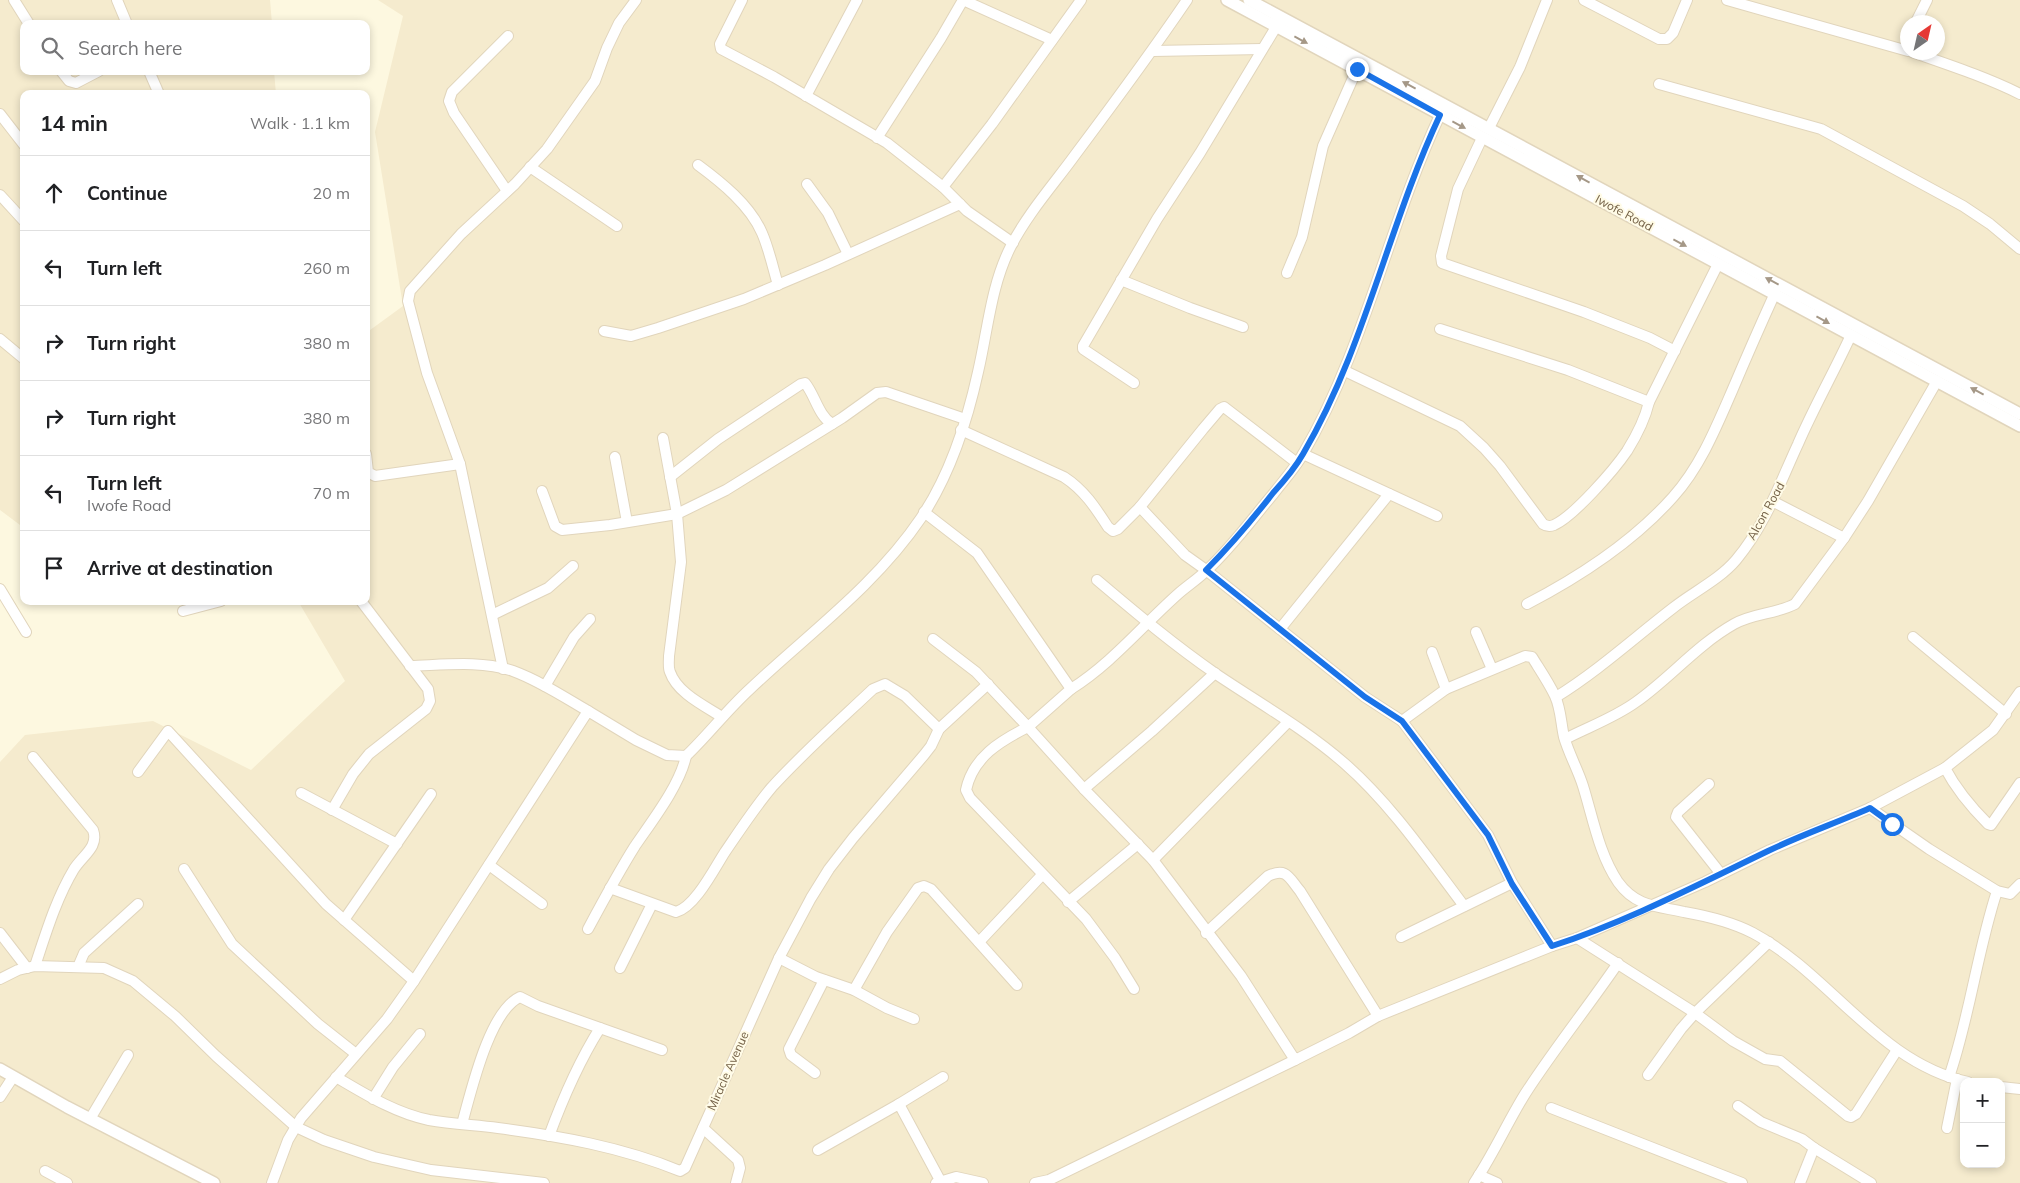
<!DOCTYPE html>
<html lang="en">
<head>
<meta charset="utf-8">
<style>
  :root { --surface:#fff; --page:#f6f6f6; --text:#202124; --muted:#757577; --line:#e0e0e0 }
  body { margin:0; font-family:Mulish,sans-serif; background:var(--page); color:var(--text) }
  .controls { position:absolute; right:15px; bottom:15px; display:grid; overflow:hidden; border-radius:10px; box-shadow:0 2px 8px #0003 }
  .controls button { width:45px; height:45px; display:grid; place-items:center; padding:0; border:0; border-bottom:1px solid var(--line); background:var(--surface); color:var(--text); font:25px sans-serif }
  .compass { position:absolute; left:1900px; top:15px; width:45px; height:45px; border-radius:50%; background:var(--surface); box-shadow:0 2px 8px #0003; rotate:34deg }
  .stop { position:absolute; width:15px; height:15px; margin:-11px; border:4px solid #1a73e8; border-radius:50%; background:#fff }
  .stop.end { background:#1a73e8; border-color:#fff; box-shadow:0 1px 5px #0008 }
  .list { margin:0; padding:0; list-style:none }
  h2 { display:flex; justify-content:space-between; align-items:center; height:65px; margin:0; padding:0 20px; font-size:21px }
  h2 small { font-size:16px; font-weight:400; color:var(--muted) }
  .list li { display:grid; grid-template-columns:32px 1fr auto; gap:15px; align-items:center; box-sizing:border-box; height:75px; padding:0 20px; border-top:1px solid var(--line) }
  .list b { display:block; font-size:19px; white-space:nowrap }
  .list p { margin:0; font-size:16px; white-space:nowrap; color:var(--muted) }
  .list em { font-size:16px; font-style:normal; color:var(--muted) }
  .icon { flex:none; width:28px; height:28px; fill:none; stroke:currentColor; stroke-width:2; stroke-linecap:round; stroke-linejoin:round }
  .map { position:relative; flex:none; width:2020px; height:1183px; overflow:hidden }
  .search { position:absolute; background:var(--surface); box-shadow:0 2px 8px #0003; left:20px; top:20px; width:350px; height:55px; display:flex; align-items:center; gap:12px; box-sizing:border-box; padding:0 18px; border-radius:10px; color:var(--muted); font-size:19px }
  .panel { position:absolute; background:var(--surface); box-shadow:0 2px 8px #0003; left:20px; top:90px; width:350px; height:515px; border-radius:10px }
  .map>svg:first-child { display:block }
  .residential { fill:#f5ebce; fill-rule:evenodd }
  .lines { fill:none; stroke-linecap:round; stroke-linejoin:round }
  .minor-casing { stroke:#e1d5bc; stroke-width:12 }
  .tertiary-casing { stroke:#e1d5bc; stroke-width:14 }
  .minor { stroke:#fff; stroke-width:10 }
  .tertiary { stroke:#fff; stroke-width:11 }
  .oneway { fill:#a59887 }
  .route { stroke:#1a73e8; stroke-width:6 }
  .labels { text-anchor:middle; stroke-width:4; stroke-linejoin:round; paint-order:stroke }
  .street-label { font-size:12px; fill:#746147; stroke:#fffbe6 }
</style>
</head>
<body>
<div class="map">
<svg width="2020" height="1183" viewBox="0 0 2020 1183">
  <rect width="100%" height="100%" fill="#fdf8e0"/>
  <!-- residential -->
  <g class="residential">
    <path d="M0 0H270L272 24H24V71H274L276 94H24V528L0 510Z"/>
    <path d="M378 0H2020V1183H0V762L25 735 153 721 251 770 345 681 298 601H366V333L403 306 375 132 403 16ZM1908 22H1938V52H1908ZM1964 1082H2001V1164H1964Z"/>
  </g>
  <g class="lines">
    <!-- minor casing -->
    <g class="minor-casing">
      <g id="minor">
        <path d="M14 0 29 24"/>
        <path d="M117 0 127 24"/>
        <path d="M742 0 720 44 721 49 774 77 887 143 943 187 967 211 1013 243"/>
        <path d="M963 0 1052 40"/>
        <path d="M1584 0 1659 39H1667L1673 33 1687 0"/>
        <path d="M1727 0 1908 51"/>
        <path d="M1916 22 1927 0"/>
        <path d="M1153 51 1262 49"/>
        <path d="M1912 52C1949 65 1986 77 2020 94"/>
        <path d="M61 71 69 81 76 83 99 71"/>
        <path d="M149 71 159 94"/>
        <path d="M1659 84 1821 129 1963 206 1990 224 2020 249"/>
        <path d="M806 96 857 0"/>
        <path d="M0 114 24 145"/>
        <path d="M1489 128 1520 67 1547 0"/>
        <path d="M877 138 941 38 963 0"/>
        <path d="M1482 138 1458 189 1441 256 1442 263 1584 312 1650 338 1675 351"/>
        <path d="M698 165C721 182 750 205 762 233 769 249 773 268 778 285"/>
        <path d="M530 167 617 226"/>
        <path d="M807 184 828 213 848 254"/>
        <path d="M943 187 992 124 1081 0"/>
        <path d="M507 191 454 113 449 101 452 92 508 36"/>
        <path d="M0 195 24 221"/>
        <path d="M1287 273 1302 237 1323 146 1357 69"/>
        <path d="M1121 280 1190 308 1243 327"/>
        <path d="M1440 329 1568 370 1649 402"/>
        <path d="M604 331 631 336 658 328 744 299 825 265 960 204"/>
        <path d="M0 339 24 359"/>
        <path d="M1345 371 1460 426 1484 448 1500 466 1543 524C1546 526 1549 527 1554 525 1574 516 1614 470 1627 451 1637 435 1645 419 1649 402L1718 264"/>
        <path d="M1134 383 1083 349V346L1157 219 1200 153 1276 27"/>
        <path d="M961 430 1064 477C1084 490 1095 507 1108 527L1113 531 1118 529 1140 507 1203 429 1220 409 1224 407 1297 463"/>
        <path d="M663 438 677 514 681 562 669 656C669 661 668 668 670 672 677 693 705 706 722 717"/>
        <path d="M366 454 368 472 375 476 460 464"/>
        <path d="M1303 454 1437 516"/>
        <path d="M615 457 627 522"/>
        <path d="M670 477 718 439 801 384 805 383C815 395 818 415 832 424"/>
        <path d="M542 491 555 526 562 530 610 525 677 514 726 490 842 418 877 393 886 392 965 419"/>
        <path d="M1774 502 1844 538"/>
        <path d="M1140 507 1185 555 1206 570 1365 697 1402 721 1488 835 1512 883 1552 946"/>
        <path d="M924 512 977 553 1071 689 1028 727 1084 789 1153 860 1241 976 1295 1060 1349 1033 1378 1016 1552 946 1577 938 1705 882 1770 850 1870 808 1945 768 1993 730 2020 692"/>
        <path d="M1097 580C1136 613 1174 645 1216 674 1259 703 1305 729 1344 763 1390 803 1427 857 1464 906"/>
        <path d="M0 589 26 632"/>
        <path d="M1527 604C1579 577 1633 542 1673 497 1700 467 1716 428 1732 391 1746 358 1760 326 1775 293"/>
        <path d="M183 611 221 601"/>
        <path d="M492 615 548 588 573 566"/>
        <path d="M1280 629 1389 494"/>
        <path d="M1476 632 1492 669"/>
        <path d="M1913 637 2006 714"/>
        <path d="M933 639 976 672 1028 727C1000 741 973 757 966 790L970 798 1086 919 1115 958 1134 989"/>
        <path d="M1432 652 1446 689"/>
        <path d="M410 666C443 665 482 660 513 671 540 681 564 697 588 711"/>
        <path d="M503 669 460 464 427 373 408 301 410 291 461 234 515 184 547 149 595 81 607 48 619 23 636 0"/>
        <path d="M545 686 574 637 590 619"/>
        <path d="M1071 689C1112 663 1142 626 1178 594 1187 586 1198 579 1207 570 1232 547 1252 519 1274 493 1284 480 1295 468 1303 454 1365 348 1388 226 1440 115"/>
        <path d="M1556 697C1598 671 1634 638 1673 608 1693 592 1719 580 1736 560 1766 524 1779 485 1798 444 1814 407 1834 372 1851 335"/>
        <path d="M1402 721 1446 689 1525 656 1532 657C1540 670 1549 683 1555 696 1561 709 1561 724 1564 737 1569 754 1578 770 1583 786 1593 818 1599 854 1618 882 1636 907 1657 906 1684 912 1707 916 1732 922 1753 933 1830 974 1879 1063 1968 1082"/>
        <path d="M1565 739C1588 727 1614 718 1636 702 1670 678 1697 645 1734 624 1753 613 1776 614 1795 604L1844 538 1868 501 1937 381"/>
        <path d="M33 757 93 830C99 847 83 855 74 869 56 899 46 933 35 966"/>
        <path d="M1945 768C1956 789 1971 807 1988 824L1991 825 2020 783"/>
        <path d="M138 772 168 731 326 904 414 981"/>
        <path d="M1709 784 1678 812 1676 817 1721 874"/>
        <path d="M1084 789 1152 731 1215 673"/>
        <path d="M301 793 397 844"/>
        <path d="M1870 808 1929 849 1997 891 2010 894 2020 884"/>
        <path d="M332 810 353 774 369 754 426 709 430 701 428 689 361 601"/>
        <path d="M1153 860 1288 722"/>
        <path d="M489 865 542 904"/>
        <path d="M184 869 232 944 318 1024 356 1054"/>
        <path d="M610 888 676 912C695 907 714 869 725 852 740 830 755 807 772 787 804 752 839 721 873 689L885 684 905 696 939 729"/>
        <path d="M1068 902 1138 844"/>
        <path d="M344 920 431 794"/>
        <path d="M588 929C603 901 618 873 635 846 652 821 680 785 686 756"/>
        <path d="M0 933 27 968"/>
        <path d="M1206 933 1268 876C1287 867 1289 878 1300 891L1378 1016"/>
        <path d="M1401 937 1512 883"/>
        <path d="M1577 938 1695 1013 1733 1041 1765 1059 1780 1061 1848 1116 1851 1117 1856 1114 1897 1050"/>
        <path d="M979 942 1042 875"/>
        <path d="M779 958 816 977 854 990 887 1008 914 1019"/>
        <path d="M78 967 84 953 138 904"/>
        <path d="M620 968 652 904"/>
        <path d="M0 979 18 970 35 966 104 968 133 981 175 1016 216 1056 296 1127 324 1140 374 1157 431 1170 544 1183"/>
        <path d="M854 990 887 932 918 888 924 886 931 889 1017 985"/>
        <path d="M815 1073 791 1055 789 1049 824 980"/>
        <path d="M1648 1075 1681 1029 1695 1013 1769 942"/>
        <path d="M336 1077C365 1094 395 1113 429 1120 452 1124 475 1125 498 1128 559 1136 622 1147 680 1171L685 1168 779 958 811 898 829 869 853 838 924 755 931 746 939 729 988 684"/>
        <path d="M1949 1077C1970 1016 1977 952 1997 891"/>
        <path d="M2001 1087 2020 1089"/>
        <path d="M0 1097 13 1077"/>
        <path d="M373 1099 393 1067 420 1034"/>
        <path d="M899 1104 943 1077"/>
        <path d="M1738 1106 1761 1122 1802 1139 1814 1148 1871 1183"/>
        <path d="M1551 1108 1742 1183"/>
        <path d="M90 1119 128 1055"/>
        <path d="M462 1124C471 1092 489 1011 520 997L538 1006 662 1050"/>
        <path d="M703 1128 738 1160 740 1168 736 1183"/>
        <path d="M1947 1128 1957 1079"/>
        <path d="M549 1136C563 1098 578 1063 600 1028"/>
        <path d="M818 1150 899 1104 941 1182"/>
        <path d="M45 1171 67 1183"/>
        <path d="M1479 1175 1497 1183"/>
        <path d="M272 1183 288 1140 301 1118 387 1019 414 981 588 711 636 740 667 755 686 756C708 735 727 710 750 689 808 634 875 586 921 518 950 475 967 422 978 372 988 329 991 285 1011 246 1028 213 1054 184 1075 155 1114 103 1151 53 1187 0"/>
        <path d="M936 1183 956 1177 983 1183"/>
        <path d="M1035 1183 1049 1180 1295 1060"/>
        <path d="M1474 1183C1493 1155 1507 1123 1525 1094 1554 1049 1588 1007 1618 963"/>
        <path d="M1800 1183 1814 1148"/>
      </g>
    </g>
    <!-- tertiary casing -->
    <g class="tertiary-casing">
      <g id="tertiary">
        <path d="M1227 0 2020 426"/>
        <path d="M1249 0 2020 414"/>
        <path d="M0 1069 67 1107 214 1183"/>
      </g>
    </g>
    <!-- minor -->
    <use href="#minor" class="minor"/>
    <!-- tertiary -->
    <use href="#tertiary" class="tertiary"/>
  </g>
  <!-- one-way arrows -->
  <defs><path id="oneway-solid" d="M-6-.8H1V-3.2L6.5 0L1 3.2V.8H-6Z" transform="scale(1.25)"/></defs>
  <g class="oneway">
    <use href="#oneway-solid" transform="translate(1301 40) rotate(28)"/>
    <use href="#oneway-solid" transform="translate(1409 85) rotate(-152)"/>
    <use href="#oneway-solid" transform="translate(1459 125) rotate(28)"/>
    <use href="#oneway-solid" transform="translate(1583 179) rotate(-151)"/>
    <use href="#oneway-solid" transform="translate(1680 243) rotate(28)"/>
    <use href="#oneway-solid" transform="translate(1772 281) rotate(-152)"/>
    <use href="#oneway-solid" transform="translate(1823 320) rotate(29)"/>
    <use href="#oneway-solid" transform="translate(1977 391) rotate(-152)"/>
  </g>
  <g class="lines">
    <!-- route -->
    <path class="route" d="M1357 69 1440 115C1388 226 1365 348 1303 454 1295 468 1284 481 1273 493 1252 520 1230 546 1206 570L1365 697 1402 721 1488 835 1512 884 1552 946C1626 922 1697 885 1768 851 1801 835 1836 823 1870 808L1892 824"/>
  </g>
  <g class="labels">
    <!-- street labels -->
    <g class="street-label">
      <text transform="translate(1624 213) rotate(28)" y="4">Iwofe Road</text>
      <text transform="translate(1766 511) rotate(-61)" y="4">Alcon Road</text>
      <text transform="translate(728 1071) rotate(-66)" y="4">Miracle Avenue</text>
    </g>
  </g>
</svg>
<div class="controls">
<button>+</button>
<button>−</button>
</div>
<svg class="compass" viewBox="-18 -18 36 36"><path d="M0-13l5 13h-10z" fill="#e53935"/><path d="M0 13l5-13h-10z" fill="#757577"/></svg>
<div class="stop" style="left:1892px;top:824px"></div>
<div class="stop end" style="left:1357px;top:69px"></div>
<div class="search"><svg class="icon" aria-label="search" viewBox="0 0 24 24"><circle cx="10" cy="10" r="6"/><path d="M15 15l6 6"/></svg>Search here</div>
<section class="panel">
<h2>14 min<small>Walk · 1.1 km</small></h2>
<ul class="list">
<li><svg class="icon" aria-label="ahead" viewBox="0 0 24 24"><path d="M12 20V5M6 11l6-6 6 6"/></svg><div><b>Continue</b></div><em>20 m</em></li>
<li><svg class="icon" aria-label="left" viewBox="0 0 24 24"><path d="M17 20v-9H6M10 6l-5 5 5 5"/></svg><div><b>Turn left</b></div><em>260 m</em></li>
<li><svg class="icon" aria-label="right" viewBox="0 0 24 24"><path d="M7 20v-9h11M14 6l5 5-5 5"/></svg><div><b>Turn right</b></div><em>380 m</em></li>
<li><svg class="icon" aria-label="right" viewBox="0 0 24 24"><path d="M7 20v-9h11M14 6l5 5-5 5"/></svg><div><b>Turn right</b></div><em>380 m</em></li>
<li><svg class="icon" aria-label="left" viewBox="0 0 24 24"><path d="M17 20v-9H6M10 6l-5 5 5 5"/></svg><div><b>Turn left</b><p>Iwofe Road</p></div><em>70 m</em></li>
<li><svg class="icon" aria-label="arrive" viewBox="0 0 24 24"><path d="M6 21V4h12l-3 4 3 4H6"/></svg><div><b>Arrive at destination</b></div></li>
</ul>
</section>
</div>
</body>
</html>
